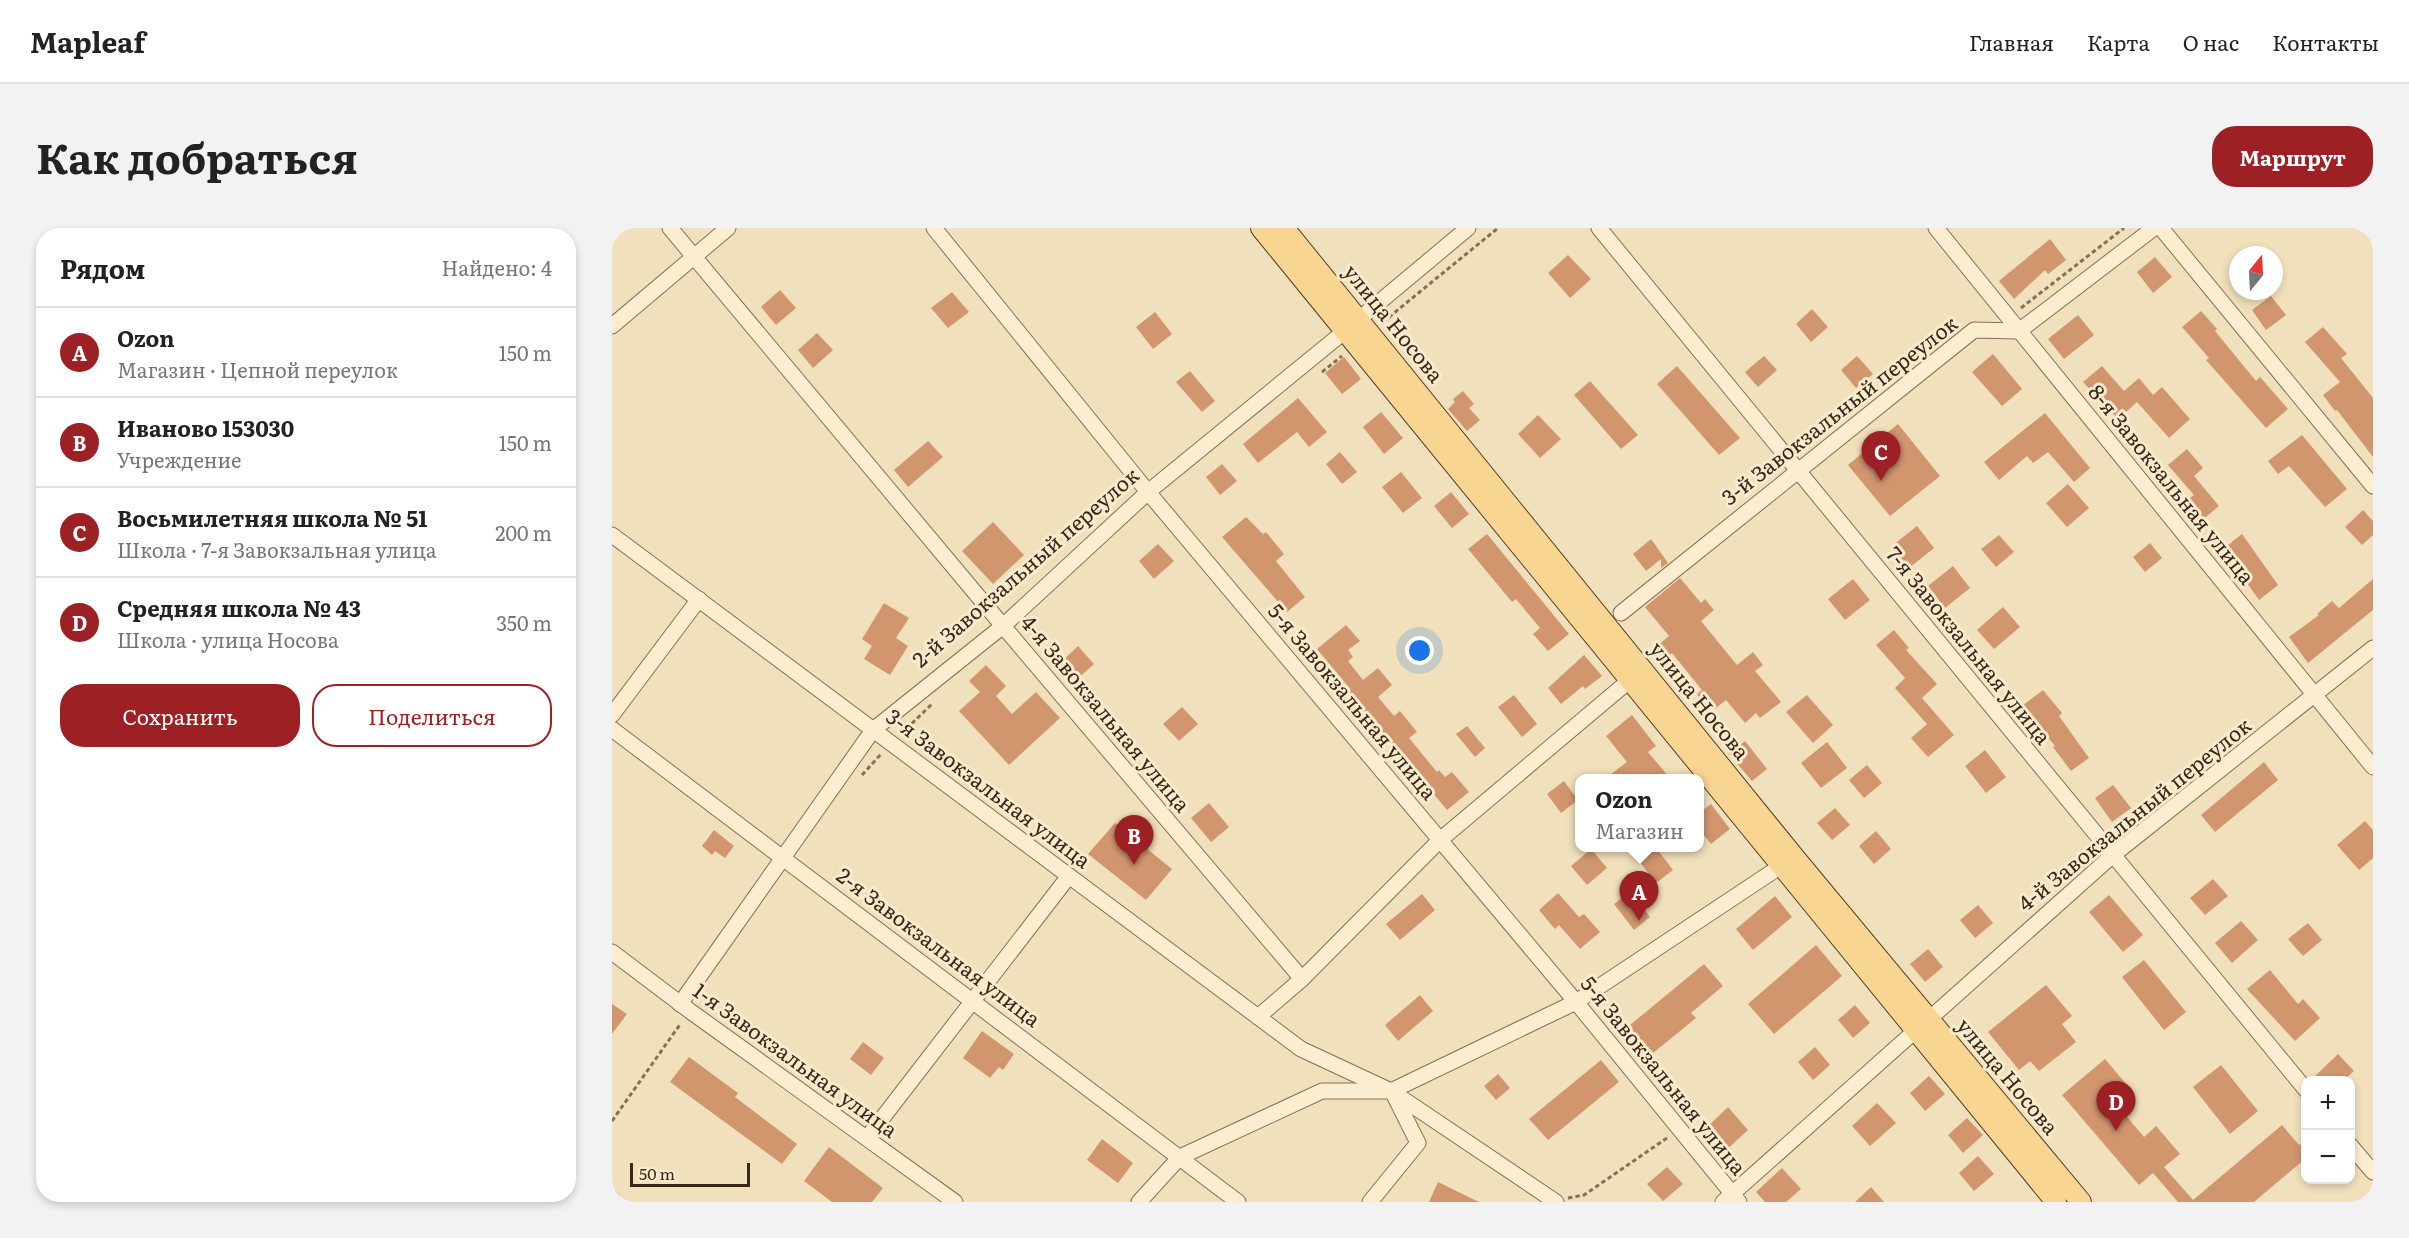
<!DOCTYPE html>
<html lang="ru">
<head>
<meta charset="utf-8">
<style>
  :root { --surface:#fff; --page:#f2f2f2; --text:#222; --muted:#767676; --line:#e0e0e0; --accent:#9d2024 }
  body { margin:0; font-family:Literata,serif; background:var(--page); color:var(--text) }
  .controls { position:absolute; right:18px; bottom:18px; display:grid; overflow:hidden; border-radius:12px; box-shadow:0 3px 9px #0003 }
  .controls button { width:54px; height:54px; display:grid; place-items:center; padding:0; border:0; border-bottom:2px solid var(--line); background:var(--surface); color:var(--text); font:30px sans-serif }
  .compass { position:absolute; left:1617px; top:18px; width:54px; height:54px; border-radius:50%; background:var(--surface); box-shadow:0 3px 9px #0003; rotate:18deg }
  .scale { position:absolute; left:18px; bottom:15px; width:120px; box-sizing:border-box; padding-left:6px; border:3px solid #38281a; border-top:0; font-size:16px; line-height:21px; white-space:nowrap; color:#38281a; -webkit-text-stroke:4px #f8eacc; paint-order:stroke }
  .you { position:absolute; left:808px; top:423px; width:21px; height:21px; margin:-15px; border:4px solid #fff; border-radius:50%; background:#1a73e8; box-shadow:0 0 0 9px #1a73e833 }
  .badge { display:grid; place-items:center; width:39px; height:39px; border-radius:50%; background:var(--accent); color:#fff; font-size:20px; font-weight:700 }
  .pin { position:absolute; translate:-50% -50px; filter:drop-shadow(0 2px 3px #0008) }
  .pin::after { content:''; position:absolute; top:32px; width:21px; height:18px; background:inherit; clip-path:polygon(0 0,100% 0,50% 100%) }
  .popup { position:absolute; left:963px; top:546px; width:129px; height:78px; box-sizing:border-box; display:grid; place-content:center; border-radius:12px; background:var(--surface); filter:drop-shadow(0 2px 4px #0005); font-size:20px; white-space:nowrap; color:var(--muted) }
  .popup b { font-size:22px; color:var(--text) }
  .popup::after { content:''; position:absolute; left:50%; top:100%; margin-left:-12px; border:12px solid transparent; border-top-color:var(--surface) }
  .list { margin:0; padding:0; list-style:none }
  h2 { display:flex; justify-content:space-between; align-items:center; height:78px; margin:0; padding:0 24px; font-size:26px }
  h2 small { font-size:20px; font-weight:400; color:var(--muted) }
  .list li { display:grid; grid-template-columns:39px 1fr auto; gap:18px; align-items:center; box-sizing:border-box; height:90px; padding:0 24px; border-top:2px solid var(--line) }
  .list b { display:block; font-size:22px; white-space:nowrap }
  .list p { margin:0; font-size:20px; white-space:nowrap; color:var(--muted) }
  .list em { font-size:20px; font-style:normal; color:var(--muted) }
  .actions { display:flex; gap:12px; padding:18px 24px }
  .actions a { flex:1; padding:14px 0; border:2px solid var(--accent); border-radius:24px; text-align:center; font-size:21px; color:var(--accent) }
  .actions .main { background:var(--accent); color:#fff }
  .map { position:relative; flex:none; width:1761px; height:974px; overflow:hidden; border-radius:24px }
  header { display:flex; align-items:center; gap:36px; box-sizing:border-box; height:84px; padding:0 30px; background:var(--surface); border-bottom:2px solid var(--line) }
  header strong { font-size:28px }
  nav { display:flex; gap:33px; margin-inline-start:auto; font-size:21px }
  .intro { display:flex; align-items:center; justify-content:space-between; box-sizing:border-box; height:144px; padding:0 36px }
  h1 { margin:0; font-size:42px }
  .button { padding:15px 27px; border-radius:24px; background:var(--accent); color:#fff; font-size:21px; font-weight:700 }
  main { display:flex; gap:36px; padding:0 36px }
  aside { flex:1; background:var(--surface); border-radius:24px; box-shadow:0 3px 9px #0003 }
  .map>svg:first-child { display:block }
  .building { fill:#d2966f }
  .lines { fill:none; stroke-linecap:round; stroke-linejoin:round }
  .minor-casing { stroke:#896f55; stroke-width:17 }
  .major-casing { stroke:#563d2a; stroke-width:22 }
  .path { stroke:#896f55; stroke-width:3; stroke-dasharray:4.5 3; stroke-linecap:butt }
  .minor { stroke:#fbedd0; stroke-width:15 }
  .major { stroke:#f8d590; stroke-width:20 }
  .rail-casing { stroke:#38281a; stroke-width:7 }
  .rail { stroke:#f8eacc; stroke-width:4.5; stroke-dasharray:14; stroke-linecap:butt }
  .labels { text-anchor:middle; stroke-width:6; stroke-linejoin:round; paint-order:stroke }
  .street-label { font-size:21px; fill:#38281a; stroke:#f8eacc }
</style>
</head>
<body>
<header>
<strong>Mapleaf</strong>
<nav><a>Главная</a><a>Карта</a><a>О нас</a><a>Контакты</a></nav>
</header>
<div class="intro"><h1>Как добраться</h1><a class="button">Маршрут</a></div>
<main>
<aside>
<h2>Рядом<small>Найдено: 4</small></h2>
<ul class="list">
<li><span class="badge">A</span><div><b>Ozon</b><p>Магазин · Цепной переулок</p></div><em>150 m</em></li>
<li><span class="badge">B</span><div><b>Иваново 153030</b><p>Учреждение</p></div><em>150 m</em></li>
<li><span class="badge">C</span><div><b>Восьмилетняя школа № 51</b><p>Школа · 7-я Завокзальная улица</p></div><em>200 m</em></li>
<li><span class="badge">D</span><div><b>Средняя школа № 43</b><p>Школа · улица Носова</p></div><em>350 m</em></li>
</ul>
<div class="actions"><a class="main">Сохранить</a><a>Поделиться</a></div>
</aside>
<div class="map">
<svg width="1761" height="974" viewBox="0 0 1761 974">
  <rect width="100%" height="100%" fill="#f1e0bc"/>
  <!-- building -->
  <g class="building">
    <path d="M1438 11 1454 32 1436 46 1433 42 1402 71 1387 53Z"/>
    <path d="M956 27 979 51 958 70 936 45Z"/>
    <path d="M1543 29 1560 49 1541 65 1525 44Z"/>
    <path d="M168 62 184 80 164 97 149 79Z"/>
    <path d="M340 64 357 84 336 100 319 80Z"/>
    <path d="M1659 68 1674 87 1654 102 1640 82Z"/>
    <path d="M1200 81 1216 99 1199 114 1184 96Z"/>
    <path d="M1589 83 1605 101 1603 103 1644 153 1648 149 1676 181 1654 200 1594 132 1597 130 1570 99Z"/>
    <path d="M543 84 560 106 541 121 524 99Z"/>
    <path d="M1466 87 1482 107 1452 131 1436 111Z"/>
    <path d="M1711 99 1735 126 1729 130 1761 170V229L1725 182 1723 183 1711 167 1728 154 1693 114Z"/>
    <path d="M205 105 221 122 201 140 186 122Z"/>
    <path d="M1381 126 1410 161 1390 178 1360 144Z"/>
    <path d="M1152 128 1165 142 1146 159 1133 144Z"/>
    <path d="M1245 128 1261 146 1244 160 1229 142Z"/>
    <path d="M732 129 749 151 730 166 713 145Z"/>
    <path d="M1065 138 1128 210 1107 227 1045 156Z"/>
    <path d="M1490 138 1512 163 1527 150 1541 167 1550 159 1578 191 1557 210 1525 174 1506 191 1471 154Z"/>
    <path d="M578 143 603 173 590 184 564 154Z"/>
    <path d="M978 153 1026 207 1009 221 962 167Z"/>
    <path d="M851 163 862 176 857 180 868 192 855 203 836 181 843 174 841 171Z"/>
    <path d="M686 170 715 204 697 219 685 204 646 235 631 216Z"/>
    <path d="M769 184 791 210 772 226 751 199Z"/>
    <path d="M1433 185 1478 240 1462 254 1436 224 1421 235 1415 228 1387 252 1372 234Z"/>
    <path d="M926 187 949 211 928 230 906 206Z"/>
    <path d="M1286 196 1328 248 1278 288 1236 237Z"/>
    <path d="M1690 207 1735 261 1713 279 1677 238 1666 246 1656 233Z"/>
    <path d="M316 213 331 229 296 259 282 242Z"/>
    <path d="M1575 221 1591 240 1582 248 1607 278 1588 294 1572 275 1582 267 1556 237Z"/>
    <path d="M728 224 745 244 730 256 714 236Z"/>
    <path d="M610 236 625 253 608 267 594 249Z"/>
    <path d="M789 244 810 270 791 285 770 259Z"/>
    <path d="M1456 256 1477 280 1455 299 1434 275Z"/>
    <path d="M839 264 857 286 840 300 822 278Z"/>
    <path d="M1751 282 1761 293V307L1750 317 1733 299Z"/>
    <path d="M634 289 651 306 654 304 672 326 664 333 693 369 675 384 610 309Z"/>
    <path d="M381 294 412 327 381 356 350 323Z"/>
    <path d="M1305 298 1322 320 1297 340 1280 318Z"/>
    <path d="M875 306 957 406 936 423 921 406 928 400 904 371 900 374 856 321Z"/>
    <path d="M1630 306 1666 357 1647 372 1611 321Z"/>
    <path d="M1387 307 1402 324 1384 339 1369 321Z"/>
    <path d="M1039 311 1056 335 1049 340V331L1034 343 1021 326Z"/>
    <path d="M1538 315 1550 330 1533 344 1521 329Z"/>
    <path d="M546 316 562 333 542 351 527 333Z"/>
    <path d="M1341 338 1358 360 1333 380 1316 358Z"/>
    <path d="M1068 350 1089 375 1093 371 1102 382 1089 393 1125 437 1141 424 1151 437 1143 443 1169 474 1148 490 1144 485 1133 495 1114 472 1099 484 1085 466 1090 462 1060 425 1055 430 1045 418 1057 408 1033 379Z"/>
    <path d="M1241 351 1258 372 1233 392 1216 371Z"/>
    <path d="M1761 351V382L1696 435 1677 409 1707 387 1705 386 1720 373 1727 380Z"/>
    <path d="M272 375 297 390 284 410 296 418 278 447 252 431 260 418 250 411Z"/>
    <path d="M1391 379 1408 399 1382 421 1365 402Z"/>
    <path d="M734 397 748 413 736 422 741 429 736 433 751 452 766 440 780 457 766 469 782 488 788 483 805 504 797 510 825 544 827 542 833 549 840 544 857 564 835 582 801 541 799 543 736 464 739 462 705 421Z"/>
    <path d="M1282 402 1297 420 1294 422 1325 456 1310 470 1342 507 1316 529 1299 510 1315 496 1283 460 1293 450 1264 417Z"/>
    <path d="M466 418 482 436 463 453 447 436Z"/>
    <path d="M972 427 990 448 973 461 971 458 949 476 936 460Z"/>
    <path d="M374 437 394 458 384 468 400 486 424 464 448 490 397 537 347 483 368 464 357 453Z"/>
    <path d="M1431 462 1450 485 1447 488 1477 530 1459 543 1441 519 1443 518 1410 478Z"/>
    <path d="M902 467 925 496 910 509 886 479Z"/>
    <path d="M1195 467 1221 497 1201 515 1174 484Z"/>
    <path d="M570 479 586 496 567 513 551 496Z"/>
    <path d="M1020 487 1044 518 1036 524 1058 550H994L1015 534 994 508Z"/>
    <path d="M855 498 873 520 863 529 844 506Z"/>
    <path d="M1133 513 1155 541 1140 553 1117 526Z"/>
    <path d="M1215 514 1235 540 1209 560 1189 535Z"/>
    <path d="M1373 522 1394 549 1374 565 1353 538Z"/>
    <path d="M1652 534 1666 552 1603 604 1589 587Z"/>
    <path d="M1255 537 1270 555 1252 570 1237 552Z"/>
    <path d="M952 553 966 572 949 585 935 566Z"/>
    <path d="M1501 557 1519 580 1500 594 1483 570Z"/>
    <path d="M597 575 617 599 599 614 579 590Z"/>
    <path d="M1099 576 1118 601 1099 616 1087 601V585Z"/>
    <path d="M1223 580 1238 597 1220 612 1205 595Z"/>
    <path d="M1753 593 1761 602V630L1747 642 1725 617Z"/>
    <path d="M503 595 560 641 534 672 476 626Z"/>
    <path d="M102 602 122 618 113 630 103 623 100 627 90 618Z"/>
    <path d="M1264 603 1279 621 1262 636 1247 618Z"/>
    <path d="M1037 620H1044L1061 642 1044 655 1024 629Z"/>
    <path d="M979 621 995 640 975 657 959 638Z"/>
    <path d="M1601 651 1616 668 1593 687 1578 670Z"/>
    <path d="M1019 663 1038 689 1022 702 1002 676Z"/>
    <path d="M946 665 967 689 972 686 988 704 968 721 947 697 943 701 927 682Z"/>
    <path d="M810 666 823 682 788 712 774 696Z"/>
    <path d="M1497 667 1531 707 1511 724 1477 684Z"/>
    <path d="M1163 668 1180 689 1141 722 1124 701Z"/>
    <path d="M1366 677 1381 695 1363 710 1348 692Z"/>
    <path d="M1629 693 1646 712 1620 735 1603 715Z"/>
    <path d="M1696 695 1710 712 1691 728 1676 711Z"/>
    <path d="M1204 717 1230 748 1162 806 1136 776Z"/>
    <path d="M1316 721 1331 739 1313 754 1298 736Z"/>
    <path d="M1532 732 1574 784 1552 802 1510 749Z"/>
    <path d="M1092 736 1111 758 1079 785 1084 790 1035 830 1012 802Z"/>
    <path d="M1658 742 1686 776 1691 771 1708 790 1683 813 1635 761Z"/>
    <path d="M1434 757 1460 788 1450 796 1464 814 1427 843 1418 833 1407 842 1376 804Z"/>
    <path d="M808 767 821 783 786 813 773 797Z"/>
    <path d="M0 776 15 786 0 806Z"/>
    <path d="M1243 777 1258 795 1241 810 1226 792Z"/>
    <path d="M370 803 402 826 391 842 387 839 378 850 351 830Z"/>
    <path d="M251 814 272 830 259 847 238 831Z"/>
    <path d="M1203 819 1218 837 1201 852 1186 834Z"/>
    <path d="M1726 826 1742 843 1732 852H1699Z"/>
    <path d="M77 829 126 865 123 869 185 916 170 936 58 854Z"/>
    <path d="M1493 831 1515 857 1499 870 1532 909 1544 898 1568 926 1552 939 1581 972 1670 897 1687 917 1694 912V930L1642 974H1566L1541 945 1527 957 1450 867Z"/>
    <path d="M989 832 1007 854 936 912 917 891Z"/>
    <path d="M1609 837 1646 883 1618 906 1581 859Z"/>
    <path d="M886 846 898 860 884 872 872 858Z"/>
    <path d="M1317 848 1333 866 1313 883 1298 865Z"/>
    <path d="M1265 875 1284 895 1258 918 1240 898Z"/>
    <path d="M1116 879 1136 902 1112 924 1092 902Z"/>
    <path d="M1355 890 1371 907 1351 925 1336 907Z"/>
    <path d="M490 911 521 935 506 955 475 932Z"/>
    <path d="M217 919 271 960 260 974H220L192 953Z"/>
    <path d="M1366 928 1382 946 1362 963 1347 945Z"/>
    <path d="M1055 939 1071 956 1051 973 1035 956Z"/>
    <path d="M1170 940 1189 961 1174 974H1153L1144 964Z"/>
    <path d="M826 954 867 974H817Z"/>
    <path d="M1259 959 1272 974H1243Z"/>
  </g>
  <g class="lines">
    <!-- minor casing -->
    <g class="minor-casing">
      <g id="minor">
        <path d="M58 0 391 398 690 751"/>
        <path d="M322 0 536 264 964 774 1127 974"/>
        <path d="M987 0 1694 862"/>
        <path d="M1324 0 1761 539"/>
        <path d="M1549 0 1761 258"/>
        <path d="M746 92 856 0"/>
        <path d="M0 98 116 0"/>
        <path d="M0 307 689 821 779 863 944 974"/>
        <path d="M1009 385 1362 102 1407 103 1542 0"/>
        <path d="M0 487 87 371"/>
        <path d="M0 501 626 974"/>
        <path d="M0 724 78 783 343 974"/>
        <path d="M68 776 261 502 391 398 536 264 733 103"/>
        <path d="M646 789 690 751 828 612 1018 452"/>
        <path d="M1316 792 1501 627 1761 420"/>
        <path d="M255 910 457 648"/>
        <path d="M1738 917 1761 944"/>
        <path d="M527 974 568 929 710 863H779L964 774 1169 638"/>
        <path d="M758 974 806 915 781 865"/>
        <path d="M1111 974 1303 803"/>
      </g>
    </g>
    <!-- major casing -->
    <g class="major-casing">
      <g id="major">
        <path d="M649 0 1444 974"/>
        <path d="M672 0 1183 630 1469 974"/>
      </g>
    </g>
    <!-- path -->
    <g class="path">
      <path d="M1409 80 1512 0"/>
      <path d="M771 94 886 0"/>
      <path d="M710 144 730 128"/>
      <path d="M289 506 321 475"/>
      <path d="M250 547 270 525"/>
      <path d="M0 893 69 795"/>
      <path d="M956 970 972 967 1055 910"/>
    </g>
    <!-- minor -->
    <use href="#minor" class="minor"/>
    <!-- major -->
    <use href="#major" class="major"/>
    <!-- rail casing -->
    <g class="rail-casing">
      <path id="rail" d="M0 964 8 974"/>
    </g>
    <!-- rail -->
    <use href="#rail" class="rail"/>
  </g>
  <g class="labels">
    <!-- street labels -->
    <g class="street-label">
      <text transform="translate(781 96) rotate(51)" y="7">улица Носова</text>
      <text transform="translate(1228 183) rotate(-38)" y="7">3-й Завокзальный переулок</text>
      <text transform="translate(1559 257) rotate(51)" y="7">8-я Завокзальная улица</text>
      <text transform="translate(414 340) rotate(-41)" y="7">2-й Завокзальный переулок</text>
      <text transform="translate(1356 418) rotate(51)" y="7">7-я Завокзальная улица</text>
      <text transform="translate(1087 473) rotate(51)" y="7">улица Носова</text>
      <text transform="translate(740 474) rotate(50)" y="7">5-я Завокзальная улица</text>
      <text transform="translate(493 486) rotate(50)" y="7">4-я Завокзальная улица</text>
      <text transform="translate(376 561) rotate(37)" y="7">3-я Завокзальная улица</text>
      <text transform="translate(1523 587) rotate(-39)" y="7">4-й Завокзальный переулок</text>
      <text transform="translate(326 720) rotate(37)" y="7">2-я Завокзальная улица</text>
      <text transform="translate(183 833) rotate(36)" y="7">1-я Завокзальная улица</text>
      <text transform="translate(1051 848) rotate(51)" y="7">5-я Завокзальная улица</text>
      <text transform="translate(1395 849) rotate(50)" y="7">улица Носова</text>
    </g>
  </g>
</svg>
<div class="controls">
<button>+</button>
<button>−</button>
</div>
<svg class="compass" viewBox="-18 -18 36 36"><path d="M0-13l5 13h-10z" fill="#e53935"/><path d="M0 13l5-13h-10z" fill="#767676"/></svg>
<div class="scale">50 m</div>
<div class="you"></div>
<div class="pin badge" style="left:1027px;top:693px">A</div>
<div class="popup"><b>Ozon</b>Магазин</div>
<div class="pin badge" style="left:522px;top:637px">B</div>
<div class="pin badge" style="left:1269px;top:253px">C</div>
<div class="pin badge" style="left:1504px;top:903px">D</div>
</div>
</main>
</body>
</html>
